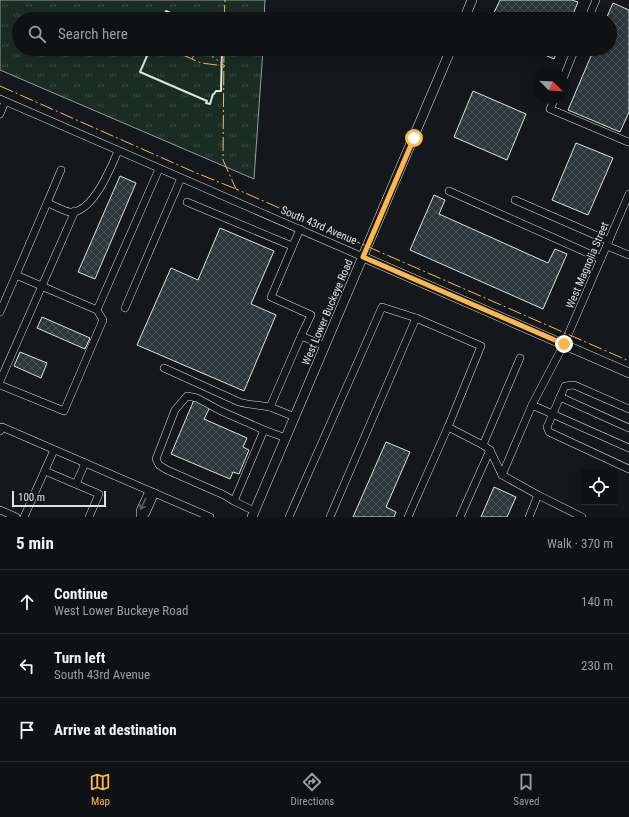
<!DOCTYPE html>
<html lang="en">
<head>
<meta charset="utf-8">
<style>
  :root { --surface:#0f1215; --page:#1d2022; --text:#f1f3f6; --muted:#9b9ea0; --line:#2f3234; --accent:#ffb74d }
  body { margin:0; font-family:"Roboto Condensed",sans-serif; background:var(--page); color:var(--text) }
  .controls { position:absolute; right:12px; bottom:12px; display:grid; overflow:hidden; border-radius:0px; box-shadow:0 4px 16px #0002 }
  .controls button { width:36px; height:36px; display:grid; place-items:center; padding:0; border:0; border-bottom:1px solid var(--line); background:var(--surface); color:var(--text); font:20px sans-serif }
  .compass { position:absolute; left:533px; top:68px; width:36px; height:36px; border-radius:50%; background:var(--surface); box-shadow:0 4px 16px #0002; rotate:114deg }
  .scale { position:absolute; left:12px; bottom:10px; width:94px; box-sizing:border-box; padding-left:4px; border:2px solid #d8e6dc; border-top:0; font-size:11px; line-height:14px; white-space:nowrap; color:#d8e6dc; -webkit-text-stroke:3px #14181c; paint-order:stroke }
  .stop { position:absolute; width:12px; height:12px; margin:-9px; border:3px solid #ffb74d; border-radius:50%; background:#fff }
  .stop.end { background:#ffb74d; border-color:#fff; box-shadow:0 1px 4px #0008 }
  .list { margin:0; padding:0; list-style:none }
  h2 { display:flex; justify-content:space-between; align-items:center; height:52px; margin:0; padding:0 16px; font-size:17px }
  h2 small { font-size:13px; font-weight:400; color:var(--muted) }
  .list li { display:grid; grid-template-columns:26px 1fr auto; gap:12px; align-items:center; box-sizing:border-box; height:64px; padding:0 16px; border-top:1px solid var(--line) }
  .list b { display:block; font-size:15px; white-space:nowrap }
  .list p { margin:0; font-size:13px; white-space:nowrap; color:var(--muted) }
  .list em { font-size:13px; font-style:normal; color:var(--muted) }
  .icon { flex:none; width:22px; height:22px; fill:none; stroke:currentColor; stroke-width:2; stroke-linecap:round; stroke-linejoin:round }
  .map { position:relative; flex:none; width:629px; height:517px; overflow:hidden }
  .search { position:absolute; background:var(--surface); box-shadow:0 4px 16px #0002; left:12px; right:12px; top:12px; height:44px; display:flex; align-items:center; gap:10px; box-sizing:border-box; padding:0 14px; border-radius:22px; color:var(--muted); font-size:15px }
  .sheet { height:244px; background:var(--surface) }
  nav { display:flex; justify-content:space-around; align-items:center; box-sizing:border-box; height:56px; border-top:1px solid var(--line); background:var(--surface); font-size:11px; color:var(--muted) }
  nav a { display:grid; justify-items:center; gap:2px }
  nav .on { color:var(--accent) }
  .map>svg:first-child { display:block }
  .grass { fill:url(#grass-tufts); stroke:#939e99 }
  .building { fill:url(#building-cross-hatch); stroke:#d8e6dc }
  .lines { fill:none; stroke-linecap:round; stroke-linejoin:round }
  .minor-casing { stroke:#d8e6dc; stroke-width:8 }
  .major-casing { stroke:#d8e6dc; stroke-width:10 }
  .minor { stroke:#14181c; stroke-width:7 }
  .major { stroke:#14181c; stroke-width:9 }
  .wall { stroke:#d8e6dc; stroke-width:2 }
  .power { stroke:#ffb74d; stroke-width:1; stroke-dasharray:14 3 2 3; stroke-linecap:butt }
  .oneway { stroke:#59605f }
  .route { stroke:#ffb74d; stroke-width:5 }
  .labels { text-anchor:middle; stroke-width:3; stroke-linejoin:round; paint-order:stroke }
  .street-label { font-size:11px; fill:#d8e6dc; stroke:#14181c }
</style>
</head>
<body>
<div class="map">
<svg width="629" height="517" viewBox="0 0 629 517">
  <defs>
    <pattern id="grass-tufts" width="24" height="20" patternUnits="userSpaceOnUse"><rect width="24" height="20" fill="#1a2d24"/><path d="M3 7l-1-3M5 7V3M7 7l1-3M15 17l-1-3M17 17v-4M19 17l1-3" fill="none" stroke="#3b4b43"/></pattern>
    <pattern id="building-cross-hatch" width="8" height="8" patternUnits="userSpaceOnUse"><rect width="8" height="8" fill="#2c363c"/><path d="M0 0l8 8M0 8l8-8" fill="none" stroke="#4a5358"/></pattern>
  </defs>
  <rect width="100%" height="100%" fill="#14181c"/>
  <!-- grass -->
  <path class="grass" d="M0 0H265L264 19H19V49H263L254 179 0 70Z"/>
  <!-- building -->
  <g class="building">
    <path d="M500 0H572L578 2 571 19H491Z"/>
    <path d="M613 3 629 10V112L620 132 568 110 594 49H610V19H606Z"/>
    <path d="M531 49H558L554 59Z"/>
    <path d="M473 91 526 114 507 160 454 137Z"/>
    <path d="M576 143 613 158 588 215 552 200Z"/>
    <path d="M120 176 136 183 95 279 78 272Z"/>
    <path d="M434 195 445 200 439 214 548 263 555 249 567 254 543 309 410 250Z"/>
    <path d="M220 228 274 251 251 304 276 315 244 391 137 345 171 268 198 280Z"/>
    <path d="M42 317 90 338 85 349 37 328Z"/>
    <path d="M20 352 47 363 41 378 14 366Z"/>
    <path d="M194 400 210 407 204 419 247 438 243 447 249 450 239 474 233 472 230 479 171 454Z"/>
    <path d="M386 442 410 452 386 507 396 512 394 517H353Z"/>
    <path d="M494 487 516 497 507 517H481Z"/>
  </g>
  <g class="lines">
    <!-- minor casing -->
    <g class="minor-casing">
      <g id="minor">
        <path d="M588 19 596 0"/>
        <path d="M563 79 575 49"/>
        <path d="M555 98 550 109 628 142"/>
        <path d="M0 99 363 257"/>
        <path d="M0 114 5 102"/>
        <path d="M118 151C111 168 92 214 70 212 63 211 54 205 47 203L16 275 97 310 159 169"/>
        <path d="M449 191 601 259"/>
        <path d="M515 200 609 241"/>
        <path d="M187 202 292 246"/>
        <path d="M47 203 61 170"/>
        <path d="M300 229 271 297 311 315 301 336"/>
        <path d="M607 246 629 255"/>
        <path d="M125 308 181 178"/>
        <path d="M0 312 16 275"/>
        <path d="M164 368 239 402C249 405 260 405 270 407"/>
        <path d="M0 381 75 211"/>
        <path d="M0 385 64 411 103 320 97 310"/>
        <path d="M560 397 629 428"/>
        <path d="M532 405 629 448"/>
        <path d="M629 409 574 385 565 386 547 427 549 432 629 469"/>
        <path d="M295 417 270 407 301 336 325 346"/>
        <path d="M448 427 483 445 490 450 502 475 538 495 582 517"/>
        <path d="M0 431 2 427 210 517"/>
        <path d="M483 445 520 358"/>
        <path d="M45 471 99 494 89 517"/>
        <path d="M502 475 532 405 564 344 629 194"/>
        <path d="M76 484 85 463"/>
        <path d="M234 501 224 495 167 470 159 465 156 459 175 410 187 396 197 398 221 411 264 430"/>
        <path d="M0 510 16 517"/>
        <path d="M254 511 234 501 264 430 286 438"/>
        <path d="M24 517 54 450"/>
        <path d="M140 517V511L149 491"/>
        <path d="M143 517 146 513 155 493"/>
        <path d="M289 517 382 307 416 318"/>
        <path d="M330 517 416 318 481 346 448 427 408 517"/>
        <path d="M460 517 490 450"/>
        <path d="M529 517 538 495"/>
      </g>
    </g>
    <!-- major casing -->
    <g class="major-casing">
      <g id="major">
        <path d="M464 19 472 0"/>
        <path d="M363 257 629 373"/>
        <path d="M252 517 451 49"/>
      </g>
    </g>
    <!-- minor -->
    <use href="#minor" class="minor"/>
    <!-- major -->
    <use href="#major" class="major"/>
    <!-- wall -->
    <g class="wall">
      <path d="M163 19 166 11 184 19"/>
      <path d="M150 49 140 72 207 101 206 103 210 104 213 94H214L216 91H221L222 49"/>
    </g>
    <!-- power -->
    <g class="power">
      <path d="M224 19 225 0"/>
      <path d="M203 49 225 66"/>
      <path d="M224 49 223 160 236 189 629 361"/>
      <path d="M183 55 201 63 225 66"/>
      <path d="M192 59 197 49"/>
      <path d="M0 86 194 172 236 189"/>
    </g>
  </g>
  <!-- one-way arrows -->
  <defs><path id="oneway-shaft" d="M-6 0H5M1.5-3L5.5 0L1.5 3" fill="none" stroke-width="1.6" stroke-linecap="round" stroke-linejoin="round"/></defs>
  <use class="oneway" href="#oneway-shaft" transform="translate(143 504) rotate(115)"/>
  <g class="lines">
    <!-- route -->
    <path class="route" d="M414 138 363 257 564 344"/>
  </g>
  <g class="labels">
    <!-- street labels -->
    <g class="street-label">
      <text transform="translate(319 225) rotate(23)" y="4">South 43rd Avenue</text>
      <text transform="translate(587 265) rotate(-67)" y="4">West Magnolia Street</text>
      <text transform="translate(327 312) rotate(-67)" y="4">West Lower Buckeye Road</text>
    </g>
  </g>
</svg>
<div class="controls">
<button><svg class="icon" aria-label="locate" viewBox="0 0 24 24"><circle cx="12" cy="12" r="6"/><path d="M12 2v4M12 18v4M2 12h4M18 12h4"/></svg></button>
</div>
<svg class="compass" viewBox="-18 -18 36 36"><path d="M0-13l5 13h-10z" fill="#e53935"/><path d="M0 13l5-13h-10z" fill="#9b9ea0"/></svg>
<div class="scale">100 m</div>
<div class="stop" style="left:414px;top:138px"></div>
<div class="stop end" style="left:564px;top:344px"></div>
<div class="search"><svg class="icon" aria-label="search" viewBox="0 0 24 24"><circle cx="10" cy="10" r="6"/><path d="M15 15l6 6"/></svg>Search here</div>
</div>
<section class="sheet">
<h2>5 min<small>Walk · 370 m</small></h2>
<ul class="list">
<li><svg class="icon" aria-label="ahead" viewBox="0 0 24 24"><path d="M12 20V5M6 11l6-6 6 6"/></svg><div><b>Continue</b><p>West Lower Buckeye Road</p></div><em>140 m</em></li>
<li><svg class="icon" aria-label="left" viewBox="0 0 24 24"><path d="M17 20v-9H6M10 6l-5 5 5 5"/></svg><div><b>Turn left</b><p>South 43rd Avenue</p></div><em>230 m</em></li>
<li><svg class="icon" aria-label="arrive" viewBox="0 0 24 24"><path d="M6 21V4h12l-3 4 3 4H6"/></svg><div><b>Arrive at destination</b></div></li>
</ul>
</section>
<nav>
<a class="on"><svg class="icon" aria-label="map" viewBox="0 0 24 24"><path d="M3 6l6-2 6 2 6-2v14l-6 2-6-2-6 2zM9 4v14M15 6v14"/></svg>Map</a>
<a><svg class="icon" aria-label="directions" viewBox="0 0 24 24"><path d="M12 3l9 9-9 9-9-9zM9 14v-3h6M13 9l2 2-2 2"/></svg>Directions</a>
<a><svg class="icon" aria-label="saved" viewBox="0 0 24 24"><path d="M7 4h10v16l-5-4-5 4z"/></svg>Saved</a>
</nav>
</body>
</html>
